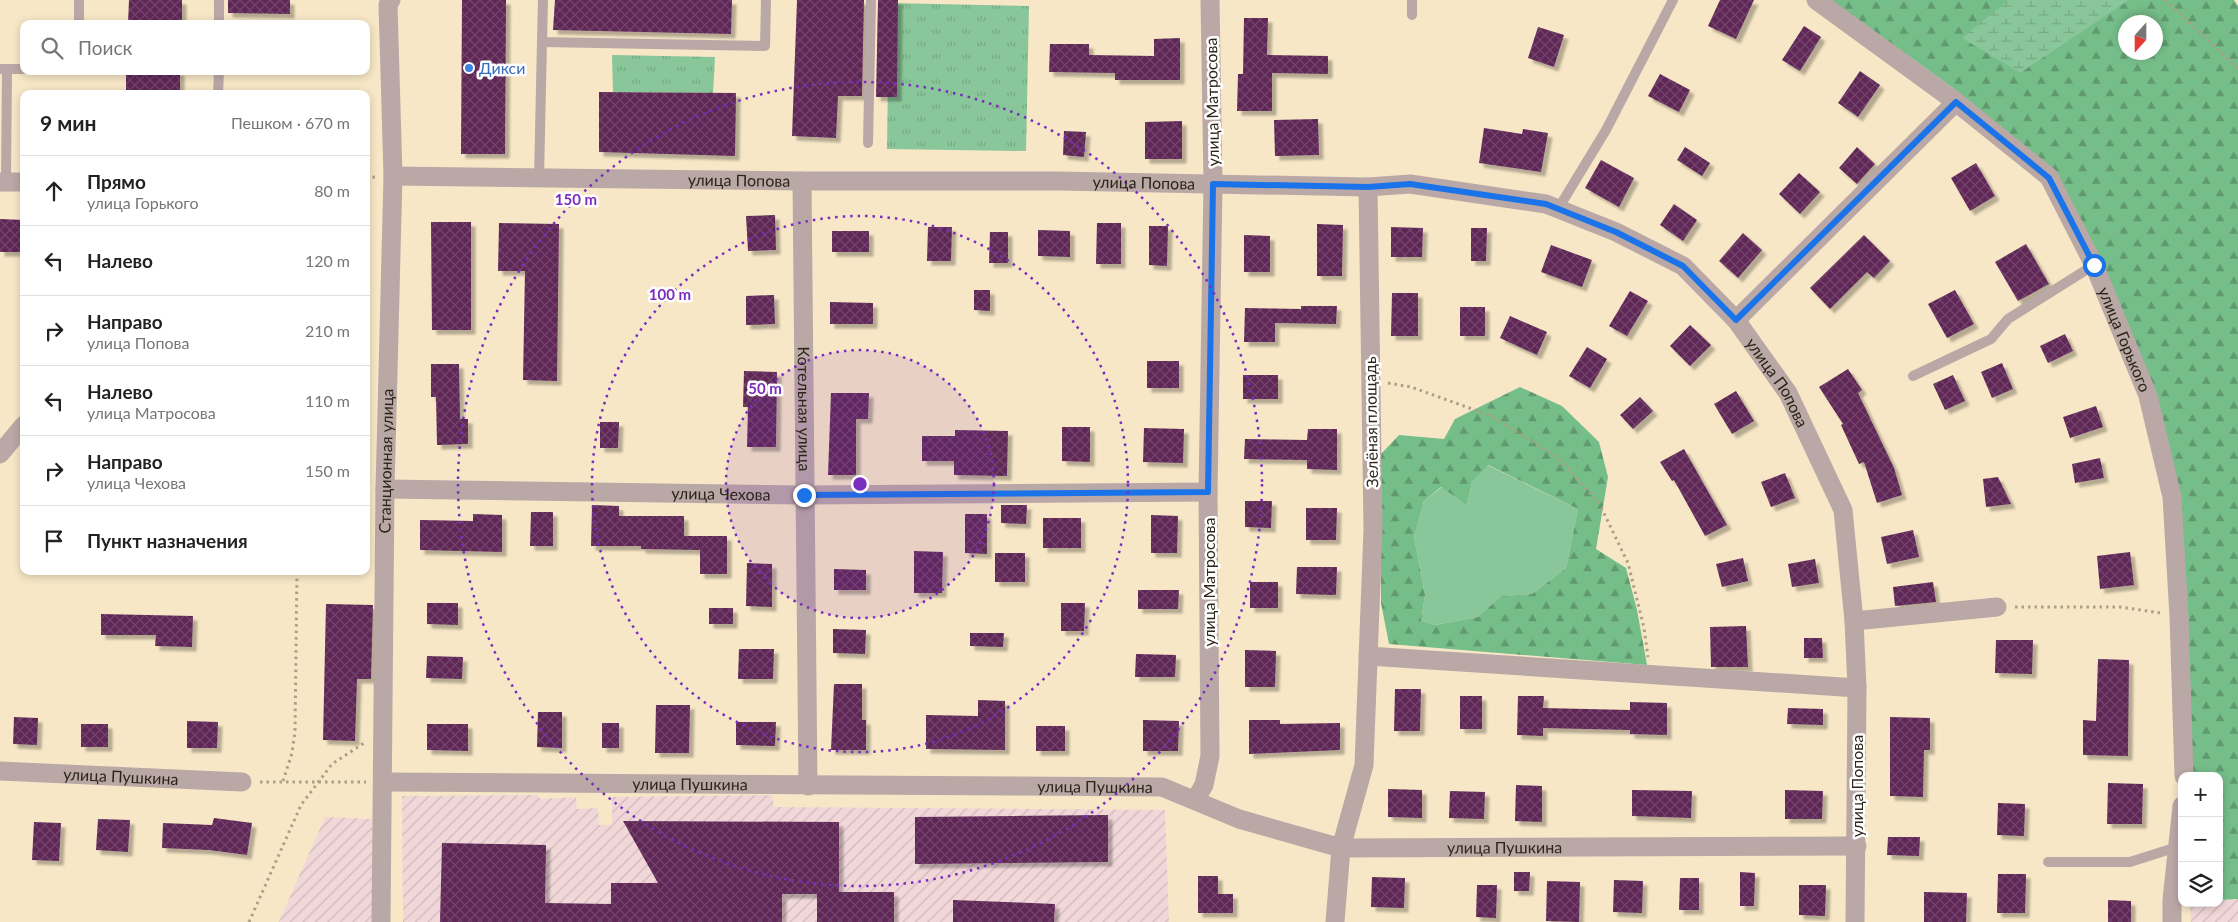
<!DOCTYPE html>
<html lang="ru">
<head>
<meta charset="utf-8">
<style>
  :root { --surface:#fff; --page:#f6f6f6; --text:#222; --muted:#767676; --line:#e0e0e0 }
  body { margin:0; font-family:Lato,sans-serif; background:var(--page); color:var(--text) }
  .controls { position:absolute; right:15px; bottom:15px; display:grid; overflow:hidden; border-radius:10px; box-shadow:0 2px 8px #0003 }
  .controls button { width:45px; height:45px; display:grid; place-items:center; padding:0; border:0; border-bottom:1px solid var(--line); background:var(--surface); color:var(--text); font:25px sans-serif }
  .compass { position:absolute; left:2118px; top:15px; width:45px; height:45px; border-radius:50%; background:var(--surface); box-shadow:0 2px 8px #0003; rotate:201deg }
  .stop { position:absolute; width:15px; height:15px; margin:-11px; border:4px solid #1a73e8; border-radius:50%; background:#fff }
  .stop.end { background:#1a73e8; border-color:#fff; box-shadow:0 1px 5px #0008 }
  .list { margin:0; padding:0; list-style:none }
  h2 { display:flex; justify-content:space-between; align-items:center; height:65px; margin:0; padding:0 20px; font-size:21px }
  h2 small { font-size:16px; font-weight:400; color:var(--muted) }
  .list li { display:grid; grid-template-columns:32px 1fr auto; gap:15px; align-items:center; box-sizing:border-box; height:70px; padding:0 20px; border-top:1px solid var(--line) }
  .list b { display:block; font-size:19px; white-space:nowrap }
  .list p { margin:0; font-size:16px; white-space:nowrap; color:var(--muted) }
  .list em { font-size:16px; font-style:normal; color:var(--muted) }
  .icon { flex:none; width:28px; height:28px; fill:none; stroke:currentColor; stroke-width:2; stroke-linecap:round; stroke-linejoin:round }
  .map { position:relative; flex:none; width:2238px; height:922px; overflow:hidden }
  .search { position:absolute; background:var(--surface); box-shadow:0 2px 8px #0003; left:20px; top:20px; width:350px; height:55px; display:flex; align-items:center; gap:12px; box-sizing:border-box; padding:0 18px; border-radius:10px; color:var(--muted); font-size:19px }
  .panel { position:absolute; background:var(--surface); box-shadow:0 2px 8px #0003; left:20px; top:90px; width:350px; height:485px; border-radius:10px }
  .map>svg:first-child { display:block }
  .industrial { fill:url(#industrial-furrows) }
  .grass { fill:#89c699 }
  .forest { fill:url(#forest-firs); fill-rule:evenodd }
  .wetland { fill:url(#wetland-marsh) }
  .park { fill:url(#park-tufts) }
  .building { fill:url(#building-cross-hatch); filter:url(#shadow) }
  .lines { fill:none; stroke-linecap:round; stroke-linejoin:round }
  .path { stroke:#ab9f86; stroke-width:3; stroke-dasharray:2.5 4; stroke-linecap:butt }
  .service { stroke:#baa8a6; stroke-width:10 }
  .minor { stroke:#baa8a6; stroke-width:19 }
  .route { stroke:#1a73e8; stroke-width:6 }
  .ring { fill:none; stroke:#7b2cbf; stroke-width:2.5; stroke-dasharray:2.5 5 }
  .shop-dot { fill:#3f7fe0; stroke:#fff; stroke-width:2 }
  .labels { text-anchor:middle; stroke-width:5; stroke-linejoin:round; paint-order:stroke }
  .shop-label { font-size:16px; fill:#366cbe; stroke:#fff; text-anchor:start }
  .street-label { font-size:16px; fill:#2c2619; stroke:#fff }
  .centre { fill:#7b2cbf; stroke:#fff; stroke-width:2.5 }
  .ring-label { font-size:15px; text-anchor:middle; font-weight:bold; fill:#7b2cbf; stroke:#fff; stroke-width:5; stroke-linejoin:round; paint-order:stroke }
</style>
</head>
<body>
<div class="map">
<svg width="2238" height="922" viewBox="0 0 2238 922">
  <defs>
    <pattern id="industrial-furrows" width="10" height="10" patternUnits="userSpaceOnUse" patternTransform="scale(1.25)"><rect width="10" height="10" fill="#f2d7d9"/><path d="M-1 1l2-2M0 10L10 0M9 11l2-2" fill="none" stroke="#d0b8ba"/></pattern>
    <pattern id="forest-firs" width="22" height="20" patternUnits="userSpaceOnUse" patternTransform="scale(1.25)"><rect width="22" height="20" fill="#75bd89"/><path d="M5 1l3.5 6h-7zM16 11l3.5 6h-7z" fill="#60996f"/></pattern>
    <pattern id="wetland-marsh" width="20" height="14" patternUnits="userSpaceOnUse" patternTransform="scale(1.25)"><rect width="20" height="14" fill="#89c699"/><path d="M1 5h8M5 5V1M11 12h8M15 12V8" fill="none" stroke="#76aa83"/></pattern>
    <pattern id="park-tufts" width="24" height="20" patternUnits="userSpaceOnUse" patternTransform="scale(1.25)"><rect width="24" height="20" fill="#89c699"/><path d="M3 7l-1-3M5 7V3M7 7l1-3M15 17l-1-3M17 17v-4M19 17l1-3" fill="none" stroke="#76aa83"/></pattern>
    <pattern id="building-cross-hatch" width="8" height="8" patternUnits="userSpaceOnUse" patternTransform="scale(1.25)"><rect width="8" height="8" fill="#5e2657"/><path d="M0 0l8 8M0 8l8-8" fill="none" stroke="#72446b"/></pattern>
    <filter id="shadow"><feDropShadow dx="4.5" dy="4.5" stdDeviation="1" flood-color="#0004"/></filter>
  </defs>
  <rect width="100%" height="100%" fill="#f7e7c6"/>
  <!-- industrial -->
  <g class="industrial">
    <path d="M537 795 541 799 576 797 577 809 598 808 599 825H612V797L772 795 774 807 1165 810 1169 922H403L402 796Z"/>
    <path d="M325 817 372 819V922H279Z"/>
    <path d="M2238 899V922H2191L2190 903H2219V900Z"/>
  </g>
  <!-- grass -->
  <path class="grass" d="M1487 465 1578 509 1566 568 1532 594 1501 596 1478 617 1435 625 1421 621 1425 595 1414 537 1424 501 1442 487 1467 505 1472 482Z"/>
  <!-- forest -->
  <g class="forest">
    <path d="M1831 0H2234L2238 6V899L2219 900V776H2189L2174 491 2054 170 1953 88ZM2126 22H2156V52H2126Z"/>
    <path d="M1520 387 1562 406 1599 442 1608 477 1596 549 1626 568 1637 610 1647 665 1389 644 1381 603 1380 455 1399 435 1444 439 1455 419ZM1488 465 1578 509 1566 568 1532 594 1501 596 1478 617 1435 625 1421 621 1425 595 1414 537 1424 501 1441 487 1467 505 1472 482Z"/>
  </g>
  <!-- wetland -->
  <path class="wetland" d="M2008 0H2129L2020 73 1962 38Z"/>
  <!-- park -->
  <g class="park">
    <path d="M889 3 1029 6 1026 151 887 149Z"/>
    <path d="M612 55 715 57 713 93 613 92Z"/>
  </g>
  <!-- building -->
  <g class="building">
    <path d="M129 0H182V24H128Z"/>
    <path d="M228 0H290V14L228 13Z"/>
    <path d="M462 0H506L505 154H461Z"/>
    <path d="M555 0H732L731 34 553 30Z"/>
    <path d="M797 0H864L862 96H838L836 138 792 136Z"/>
    <path d="M878 0H898L897 97H876Z"/>
    <path d="M1720 0H1754L1736 39 1708 26Z"/>
    <path d="M1244 18H1268L1267 55 1328 56V74L1272 73V111H1237L1238 74H1243Z"/>
    <path d="M1804 26 1821 37 1800 71 1782 60Z"/>
    <path d="M1538 27 1564 35 1554 67 1528 58Z"/>
    <path d="M1180 38V80H1115V73L1049 72 1050 44H1089V55L1154 56V39Z"/>
    <rect x="126" y="71" width="54" height="23"/>
    <path d="M1860 71 1880 85 1858 117 1838 103Z"/>
    <path d="M1660 74 1690 90 1679 112 1648 96Z"/>
    <path d="M599 92 736 93 735 156 599 152Z"/>
    <path d="M1318 119 1319 155 1275 156 1274 120Z"/>
    <path d="M1182 121V159H1145V122Z"/>
    <path d="M1484 128 1522 134 1523 129 1548 133 1541 172 1479 163Z"/>
    <path d="M1064 131 1086 132 1084 157 1063 155Z"/>
    <path d="M1685 147 1710 163 1702 176 1677 160Z"/>
    <path d="M1857 147 1875 164 1857 184 1839 168Z"/>
    <path d="M1601 160 1634 178 1619 207 1585 188Z"/>
    <path d="M1976 163 1995 196 1970 211 1951 178Z"/>
    <path d="M1799 173 1820 192 1800 214 1779 194Z"/>
    <path d="M1674 204 1697 220 1683 241 1660 225Z"/>
    <path d="M775 215 776 250 748 251 746 216Z"/>
    <path d="M0 219 24 220V252H0Z"/>
    <path d="M431 222H471V330H432Z"/>
    <path d="M499 223 559 224 557 381 523 380 525 271H498Z"/>
    <path d="M1097 223H1121V264H1096Z"/>
    <path d="M1317 224 1343 225 1342 276H1317Z"/>
    <path d="M1149 226H1168L1167 266 1149 265Z"/>
    <path d="M928 227H952L951 261H927Z"/>
    <path d="M1391 227 1423 228 1422 257H1391Z"/>
    <path d="M1471 228H1487L1486 261H1471Z"/>
    <path d="M1038 230 1070 231V257L1038 256Z"/>
    <rect x="832" y="231" width="37" height="21"/>
    <path d="M990 232H1008V263H989Z"/>
    <path d="M1743 233 1762 250 1738 278 1719 261Z"/>
    <path d="M1244 235 1270 236V272H1244Z"/>
    <path d="M1864 235 1890 261 1874 278 1867 272 1830 309 1810 288Z"/>
    <path d="M2026 244 2049 284 2018 301 1995 262Z"/>
    <path d="M1551 245 1592 260 1582 287 1541 272Z"/>
    <path d="M974 290H990V311L974 310Z"/>
    <path d="M1955 290 1974 324 1947 338 1928 304Z"/>
    <path d="M1630 291 1648 301 1627 336 1609 326Z"/>
    <path d="M1392 293H1418V336H1391Z"/>
    <path d="M774 295 775 324 746 325V296Z"/>
    <path d="M830 302 873 303V324H830Z"/>
    <path d="M1301 306H1337L1336 324 1275 323V342H1244L1245 308 1301 309Z"/>
    <rect x="1460" y="307" width="25" height="29"/>
    <path d="M1510 316 1547 332 1537 355 1500 338Z"/>
    <path d="M1690 325 1711 345 1690 366 1670 346Z"/>
    <path d="M2065 334 2073 351 2048 363 2040 346Z"/>
    <path d="M1587 347 1607 359 1590 388 1569 376Z"/>
    <rect x="1147" y="361" width="32" height="27"/>
    <path d="M2002 363 2013 389 1992 398 1981 372Z"/>
    <path d="M431 364H459L460 419H468V444L437 445 436 397H431Z"/>
    <path d="M1848 369 1862 390 1858 393 1894 468 1902 495 1877 503 1864 462 1859 464 1841 425 1843 424 1819 387Z"/>
    <path d="M744 371 777 372 776 447H747L748 407H743Z"/>
    <rect x="1243" y="375" width="35" height="24"/>
    <path d="M1953 375 1965 401 1945 410 1933 384Z"/>
    <path d="M1736 391 1754 421 1732 434 1714 404Z"/>
    <path d="M831 393H869L868 419H856V475H828Z"/>
    <path d="M1640 397 1653 411 1633 429 1620 415Z"/>
    <path d="M2096 406 2103 427 2070 438 2063 417Z"/>
    <path d="M600 422H619L618 448H600Z"/>
    <path d="M1062 427H1090V462L1062 461Z"/>
    <path d="M1144 428 1184 429 1183 463 1143 462Z"/>
    <path d="M1308 429H1337V470L1307 469V460L1244 459 1245 439 1307 440Z"/>
    <path d="M955 430 1008 431 1007 476 954 475V461H922V436H955Z"/>
    <path d="M1684 449 1727 525 1705 536 1674 480 1672 481 1660 462Z"/>
    <path d="M2100 458 2104 478 2075 483 2072 464Z"/>
    <path d="M1785 473 1795 498 1771 507 1761 482Z"/>
    <path d="M1998 477 2011 504 1986 507 1983 479Z"/>
    <path d="M1245 501H1272L1271 528 1245 527Z"/>
    <path d="M592 505 619 506V516H684V536H727V574H700V550L641 549V546H591Z"/>
    <path d="M1001 505H1027L1026 524 1001 523Z"/>
    <path d="M1306 508H1337L1336 540H1306Z"/>
    <path d="M531 512H553V546H530Z"/>
    <path d="M473 514 502 515V552L420 550V520L473 521Z"/>
    <path d="M965 514H987V554L965 553Z"/>
    <path d="M1151 515 1178 516 1177 553H1151Z"/>
    <rect x="1043" y="518" width="38" height="30"/>
    <path d="M1913 530 1919 557 1887 564 1881 537Z"/>
    <path d="M914 551 943 552 942 593H914Z"/>
    <path d="M2130 552 2134 585 2100 589 2097 556Z"/>
    <rect x="995" y="553" width="30" height="29"/>
    <path d="M1743 558 1748 581 1722 587 1716 564Z"/>
    <path d="M1815 559 1819 583 1792 587 1788 564Z"/>
    <path d="M747 563 772 564V607L746 606Z"/>
    <path d="M1297 567H1337L1336 595 1296 594Z"/>
    <path d="M834 569 866 570V590H834Z"/>
    <rect x="1250" y="582" width="28" height="26"/>
    <path d="M1933 582 1936 602 1895 606 1893 587Z"/>
    <path d="M1138 590H1179L1178 609H1138Z"/>
    <path d="M427 603H458V625L427 624Z"/>
    <path d="M1061 603H1085L1084 631H1061Z"/>
    <path d="M326 604 373 605 371 679H357L355 741 323 740Z"/>
    <rect x="709" y="608" width="24" height="16"/>
    <path d="M101 614 193 616 192 647 155 646 156 635H101Z"/>
    <path d="M1746 626 1748 667H1711L1710 627Z"/>
    <path d="M833 629 866 630 865 654 833 653Z"/>
    <path d="M970 633H1004L1003 647 970 646Z"/>
    <path d="M1804 638H1822L1823 658H1804Z"/>
    <path d="M1996 640H2033L2032 674 1995 673Z"/>
    <path d="M739 649H774L773 679H738Z"/>
    <path d="M1245 650 1276 651 1275 687H1245Z"/>
    <path d="M1136 654 1176 655 1175 677H1135Z"/>
    <path d="M427 656 463 657 462 679 426 678Z"/>
    <path d="M2098 659 2129 660 2128 756 2083 755V720L2096 721Z"/>
    <path d="M834 684H862V720H866V750H831Z"/>
    <path d="M1395 689H1421L1420 731H1394Z"/>
    <rect x="1460" y="696" width="22" height="33"/>
    <path d="M1518 696H1544L1543 708 1630 710V702L1667 703V735L1630 734V730L1543 728V736L1517 735Z"/>
    <path d="M978 700 1005 701V750L926 749V715L978 716Z"/>
    <path d="M656 705H690L689 753H655Z"/>
    <path d="M1788 708 1823 709V725L1787 724Z"/>
    <path d="M538 712H562V748L537 747Z"/>
    <path d="M14 717 38 718 37 745 13 744Z"/>
    <path d="M1890 717 1930 718V750H1924L1923 797 1890 796Z"/>
    <path d="M1143 720 1179 721 1178 751H1143Z"/>
    <path d="M1249 720H1280V724L1340 723V750L1249 754Z"/>
    <path d="M187 721 218 722 217 748H187Z"/>
    <path d="M736 722H776L775 746 736 745Z"/>
    <rect x="602" y="723" width="17" height="25"/>
    <rect x="81" y="724" width="27" height="23"/>
    <path d="M427 724H468V751L427 750Z"/>
    <rect x="1036" y="726" width="29" height="25"/>
    <path d="M2108 783 2143 784 2142 824H2107Z"/>
    <path d="M1516 785 1542 786V822L1515 821Z"/>
    <path d="M1388 789 1422 790V818L1388 817Z"/>
    <path d="M1632 790 1692 791 1691 818 1632 816Z"/>
    <path d="M1785 790 1823 791 1822 819H1785Z"/>
    <path d="M1450 791 1485 792 1484 819 1449 818Z"/>
    <path d="M1998 803 2025 804 2024 836 1997 835Z"/>
    <path d="M1108 815V862L915 864V817Z"/>
    <path d="M214 818 252 823 247 855 209 850 162 848 163 823 212 825Z"/>
    <path d="M98 819 130 820 128 852 96 850Z"/>
    <path d="M623 821 839 822V892H894V922H817V894H782V922H440L442 843 546 845 545 903 611 904V883H658Z"/>
    <path d="M34 822 61 823 59 861 32 860Z"/>
    <path d="M1888 837H1920L1919 856 1887 855Z"/>
    <path d="M1514 872H1530L1529 891H1514Z"/>
    <path d="M1740 872 1755 873 1754 906H1740Z"/>
    <path d="M1998 874H2026L2025 913H1997Z"/>
    <path d="M1198 876H1218V894H1233V913H1198Z"/>
    <path d="M1372 877 1405 878 1404 908 1371 907Z"/>
    <path d="M1680 878H1699V910H1679Z"/>
    <path d="M1614 880 1643 881 1642 913 1613 912Z"/>
    <path d="M1547 881 1580 882 1579 922 1546 921Z"/>
    <path d="M1477 885H1497L1496 918 1476 917Z"/>
    <path d="M1799 885H1826L1825 916 1799 915Z"/>
    <path d="M1924 892 1967 893 1966 922H1924Z"/>
    <path d="M953 900 1055 904 1054 922H953Z"/>
    <path d="M2108 900 2131 901V922H2108Z"/>
  </g>
  <g class="lines">
    <!-- path -->
    <g class="path">
      <path d="M2165 0 2238 68"/>
      <path d="M366 178 376 177"/>
      <path d="M1388 383 1411 387 1489 415 1557 457 1599 503 1628 563 1644 628 1648 657"/>
      <path d="M2015 607H2120L2161 613"/>
      <path d="M283 781 292 753 295 731 297 571"/>
      <path d="M260 782H366"/>
      <path d="M249 922 301 805 332 764 364 743"/>
    </g>
    <!-- service -->
    <g class="service">
      <path d="M543 0 542 42 765 46 766 0"/>
      <path d="M1412 15V0"/>
      <path d="M79 24V0"/>
      <path d="M219 24V0"/>
      <path d="M1 69H24"/>
      <path d="M218 94 219 71"/>
      <path d="M868 143 871 0"/>
      <path d="M539 178 542 42"/>
      <path d="M6 182 7 69"/>
      <path d="M1558 209 1606 130 1673 0"/>
      <path d="M1913 376 1991 339 2008 319 2094 265"/>
      <path d="M2048 862H2130L2177 847"/>
    </g>
    <!-- minor -->
    <g class="minor">
      <path id="s1" d="M1816 0 1956 102 2049 177 2094 265 2148 396 2172 497 2179 616 2184 776"/>
      <path id="s2" d="M393 176 802 181H1059L1368 187 1410 184 1546 204 1616 232 1683 266 1736 320 1788 393 1843 510 1854 621 1857 688 1855 922"/>
      <path id="s3" d="M802 181 808 786"/>
      <path d="M0 182H24"/>
      <path d="M1736 320 1956 102"/>
      <path d="M0 454 24 425"/>
      <path id="s4" d="M385 489 804 495 1208 492"/>
      <path d="M1854 621 1997 607"/>
      <path d="M1368 656 1857 688"/>
      <path id="s5" d="M0 771 242 782"/>
      <path id="s6" d="M384 782 1162 787 1239 819 1341 848 1857 846"/>
      <path d="M1195 800 1204 785 1210 756 1208 492 1213 184 1210 0"/>
      <path id="s7" d="M381 922 385 489 393 176 388 5 391 0"/>
      <path d="M1335 922 1341 848 1364 765 1373 529 1368 187"/>
      <path d="M2172 922V900L2182 806"/>
    </g>
  </g>
  <g class="lines">
    <!-- route -->
    <path class="route" d="M804 495 1208 492 1213 184 1368 187 1410 184 1546 204 1616 232 1683 266 1736 320 1956 102 2049 178 2094 265"/>
  </g>
  <!-- distance rings -->
  <circle cx="860" cy="484" r="134" fill="#7b2cbf" fill-opacity=".12"/>
  <g class="ring">
    <circle cx="860" cy="484" r="134"/>
    <circle cx="860" cy="484" r="268"/>
    <circle cx="860" cy="484" r="402"/>
  </g>
  <!-- markers -->
  <circle class="shop-dot" cx="469" cy="68" r="5"/>
  <g class="labels">
    <!-- shop labels -->
    <g class="shop-label">
      <text x="479" y="74">Дикси</text>
    </g>
    <!-- street labels -->
    <g class="street-label">
      <text transform="translate(1212 102) rotate(-91)" y="6">улица Матросова</text>
      <text dy="6" stroke="none"><textPath href="#s2" startOffset="346">улица Попова</textPath></text>
      <text dy="6" stroke="none"><textPath href="#s2" startOffset="751">улица Попова</textPath></text>
      <text dy="6" stroke="none"><textPath href="#s1" startOffset="472">улица Горького</textPath></text>
      <text dy="6" stroke="none"><textPath href="#s2" startOffset="1456">улица Попова</textPath></text>
      <text dy="6" stroke="none"><textPath href="#s3" startOffset="228">Котельная улица</textPath></text>
      <text transform="translate(1371 422) rotate(-91)" y="6">Зелёная площадь</text>
      <text dy="6" stroke="none"><textPath href="#s7" startOffset="461">Станционная улица</textPath></text>
      <text dy="6" stroke="none"><textPath href="#s4" startOffset="336">улица Чехова</textPath></text>
      <text transform="translate(1209 582) rotate(-90)" y="6">улица Матросова</text>
      <text dy="6" stroke="none"><textPath href="#s5" startOffset="121">улица Пушкина</textPath></text>
      <text dy="6" stroke="none"><textPath href="#s6" startOffset="306">улица Пушкина</textPath></text>
      <text transform="translate(1857 786) rotate(-90)" y="6">улица Попова</text>
      <text dy="6" stroke="none"><textPath href="#s6" startOffset="711">улица Пушкина</textPath></text>
      <text dy="6" stroke="none"><textPath href="#s6" startOffset="1131">улица Пушкина</textPath></text>
    </g>
  </g>
  <circle cx="860" cy="484" r="8" class="centre"/>
  <g class="ring-label">
    <text x="576" y="205">150 m</text>
    <text x="670" y="300">100 m</text>
    <text x="765" y="394">50 m</text>
  </g>
</svg>
<div class="controls">
<button>+</button>
<button>−</button>
<button><svg class="icon" aria-label="layers" viewBox="0 0 24 24"><path d="M12 4l9 5-9 5-9-5zM3 14l9 5 9-5"/></svg></button>
</div>
<svg class="compass" viewBox="-18 -18 36 36"><path d="M0-13l5 13h-10z" fill="#e53935"/><path d="M0 13l5-13h-10z" fill="#767676"/></svg>
<div class="stop" style="left:2094px;top:265px"></div>
<div class="stop end" style="left:804px;top:495px"></div>
<div class="search"><svg class="icon" aria-label="search" viewBox="0 0 24 24"><circle cx="10" cy="10" r="6"/><path d="M15 15l6 6"/></svg>Поиск</div>
<section class="panel">
<h2>9 мин<small>Пешком · 670 m</small></h2>
<ul class="list">
<li><svg class="icon" aria-label="ahead" viewBox="0 0 24 24"><path d="M12 20V5M6 11l6-6 6 6"/></svg><div><b>Прямо</b><p>улица Горького</p></div><em>80 m</em></li>
<li><svg class="icon" aria-label="left" viewBox="0 0 24 24"><path d="M17 20v-9H6M10 6l-5 5 5 5"/></svg><div><b>Налево</b></div><em>120 m</em></li>
<li><svg class="icon" aria-label="right" viewBox="0 0 24 24"><path d="M7 20v-9h11M14 6l5 5-5 5"/></svg><div><b>Направо</b><p>улица Попова</p></div><em>210 m</em></li>
<li><svg class="icon" aria-label="left" viewBox="0 0 24 24"><path d="M17 20v-9H6M10 6l-5 5 5 5"/></svg><div><b>Налево</b><p>улица Матросова</p></div><em>110 m</em></li>
<li><svg class="icon" aria-label="right" viewBox="0 0 24 24"><path d="M7 20v-9h11M14 6l5 5-5 5"/></svg><div><b>Направо</b><p>улица Чехова</p></div><em>150 m</em></li>
<li><svg class="icon" aria-label="arrive" viewBox="0 0 24 24"><path d="M6 21V4h12l-3 4 3 4H6"/></svg><div><b>Пункт назначения</b></div></li>
</ul>
</section>
</div>
</body>
</html>
